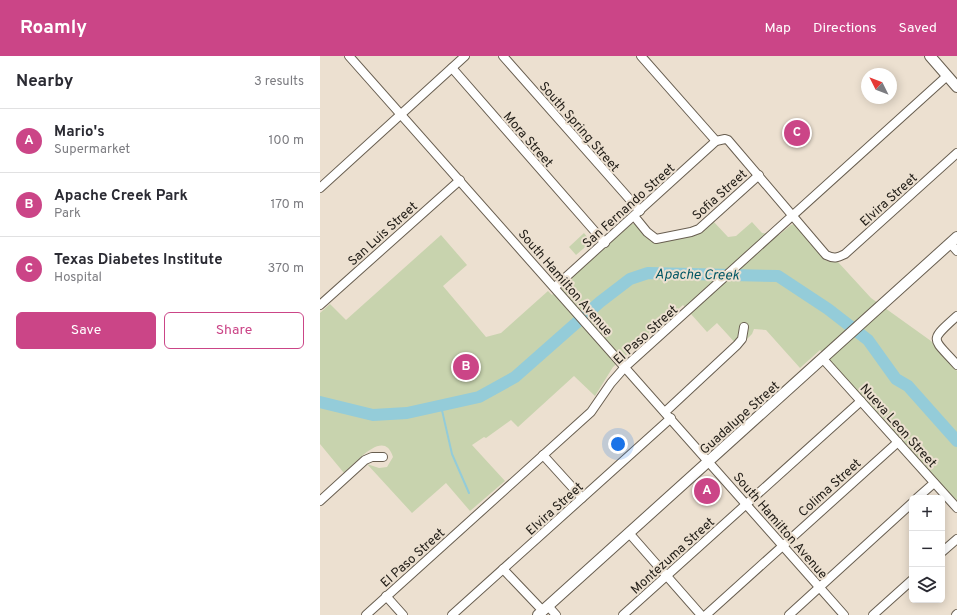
<!DOCTYPE html>
<html lang="en">
<head>
<meta charset="utf-8">
<style>
  :root { --surface:#fff; --page:#f7f7f7; --text:#2b2b33; --muted:#7c7c81; --line:#e1e1e2; --accent:#cb4587 }
  body { margin:0; font-family:Overpass,sans-serif; background:var(--page); color:var(--text) }
  .controls { position:absolute; right:12px; bottom:12px; display:grid; overflow:hidden; border-radius:6px; box-shadow:0 2px 10px #0003 }
  .controls button { width:36px; height:36px; display:grid; place-items:center; padding:0; border:0; border-bottom:1px solid var(--line); background:var(--surface); color:var(--text); font:20px sans-serif }
  .compass { position:absolute; left:541px; top:12px; width:36px; height:36px; border-radius:50%; background:var(--surface); box-shadow:0 2px 10px #0003; rotate:312deg }
  .you { position:absolute; left:298px; top:388px; width:14px; height:14px; margin:-10px; border:3px solid #fff; border-radius:50%; background:#1a73e8; box-shadow:0 0 0 6px #1a73e833 }
  .badge { display:grid; place-items:center; width:26px; height:26px; border-radius:50%; background:var(--accent); color:#fff; font-size:13px; font-weight:700 }
  .pin { position:absolute; translate:-50% -50%; border:2px solid #fff; box-shadow:0 1px 4px #0006 }
  .list { margin:0; padding:0; list-style:none }
  h2 { display:flex; justify-content:space-between; align-items:center; height:52px; margin:0; padding:0 16px; font-size:17px }
  h2 small { font-size:13px; font-weight:400; color:var(--muted) }
  .list li { display:grid; grid-template-columns:26px 1fr auto; gap:12px; align-items:center; box-sizing:border-box; height:64px; padding:0 16px; border-top:1px solid var(--line) }
  .list b { display:block; font-size:15px; white-space:nowrap }
  .list p { margin:0; font-size:13px; white-space:nowrap; color:var(--muted) }
  .list em { font-size:13px; font-style:normal; color:var(--muted) }
  .actions { display:flex; gap:8px; padding:12px 16px }
  .actions a { flex:1; padding:9px 0; border:1px solid var(--accent); border-radius:6px; text-align:center; font-size:14px; color:var(--accent) }
  .actions .main { background:var(--accent); color:#fff }
  .icon { flex:none; width:22px; height:22px; fill:none; stroke:currentColor; stroke-width:2; stroke-linecap:round; stroke-linejoin:round }
  .map { position:relative; flex:none; width:637px; height:559px; overflow:hidden }
  header { display:flex; align-items:center; gap:24px; box-sizing:border-box; height:56px; padding:0 20px; background:var(--accent); color:#fff }
  header strong { font-size:19px }
  nav { display:flex; gap:22px; margin-inline-start:auto; font-size:14px }
  main { display:flex }
  aside { flex:1; background:var(--surface) }
  .map>svg:first-child { display:block }
  .green { fill:#c8d3ae }
  .lines { fill:none; stroke-linecap:round; stroke-linejoin:round }
  .stream { stroke:#94ccd9; stroke-width:2 }
  .river { stroke:#94ccd9; stroke-width:12 }
  .minor-casing { stroke:#685e50; stroke-width:10 }
  .major-casing { stroke:#685e50; stroke-width:12 }
  .minor { stroke:#fff; stroke-width:8 }
  .major { stroke:#fff; stroke-width:10 }
  .labels { text-anchor:middle; stroke-width:4; stroke-linejoin:round; paint-order:stroke }
  .street-label { font-size:13px; fill:#25211b; stroke:#ece0d0 }
  .water-label { font-size:14px; font-style:italic; fill:#025664; stroke:#ece0d0 }
</style>
</head>
<body>
<header>
<strong>Roamly</strong>
<nav><a>Map</a><a>Directions</a><a>Saved</a></nav>
</header>
<main>
<aside>
<h2>Nearby<small>3 results</small></h2>
<ul class="list">
<li><span class="badge">A</span><div><b>Mario's</b><p>Supermarket</p></div><em>100 m</em></li>
<li><span class="badge">B</span><div><b>Apache Creek Park</b><p>Park</p></div><em>170 m</em></li>
<li><span class="badge">C</span><div><b>Texas Diabetes Institute</b><p>Hospital</p></div><em>370 m</em></li>
</ul>
<div class="actions"><a class="main">Save</a><a>Share</a></div>
</aside>
<div class="map">
<svg width="637" height="559" viewBox="0 0 637 559">
  <rect width="100%" height="100%" fill="#ece0d0"/>
  <!-- green -->
  <g class="green">
    <path d="M393 165 408 181 416 180 432 166 442 177 459 179 471 169 474 168 505 204 511 206H518L551 242 611 285 637 315V446L500 294 480 312 446 274 434 273 432 278 419 291 397 267 387 276 363 249 293 311 275 340 254 320 198 371 191 364 166 382 164 381 152 389 185 425 150 455 126 427 92 457 47 408 59 412 67 411 73 401C64 372 37 406 24 417L0 388V257L10 248 26 264 121 179 147 209 123 230 166 281 181 277 228 235 232 239 311 168H317L329 183 334 186Z"/>
    <path d="M264 177 271 186 256 199 249 191Z"/>
  </g>
  <g class="lines">
    <!-- stream -->
    <path class="stream" d="M121 350 132 398 149 437"/>
    <!-- river -->
    <path class="river" d="M0 346 53 359 87 357 159 341 195 321 280 246 310 223 328 217 458 220 508 253 548 284 576 323 588 330 637 385"/>
    <!-- minor casing -->
    <g class="minor-casing">
      <g id="minor">
        <path d="M29 0 524 559"/>
        <path d="M183 0 320 155"/>
        <path d="M321 0 396 85"/>
        <path d="M132 12 285 187"/>
        <path d="M0 132 145 0"/>
        <path d="M314 160 327 176 336 183 371 176 379 173 439 119"/>
        <path d="M630 187 637 195"/>
        <path d="M235 231 396 85 405 83 408 84 506 199C514 203 517 202 525 198L637 97"/>
        <path d="M0 249 140 124"/>
        <path d="M637 260C608 286 612 281 637 309"/>
        <path d="M503 303 637 452"/>
        <path d="M345 356 417 289 422 283 424 271"/>
        <path d="M223 399 262 442"/>
        <path d="M597 442 614 427"/>
        <path d="M0 445 45 404 52 401H63"/>
        <path d="M309 477 381 559"/>
        <path d="M622 496 637 483"/>
        <path d="M183 513 223 555"/>
        <path d="M66 540 83 559"/>
        <path d="M228 550 236 559"/>
        <path d="M46 559 271 356 291 327 305 311 627 20"/>
        <path d="M132 559 351 362"/>
        <path d="M303 559 541 345"/>
        <path d="M386 559 578 386"/>
        <path d="M469 559 592 447"/>
        <path d="M553 559 592 524"/>
        <path d="M636 559 637 558"/>
      </g>
    </g>
    <!-- major casing -->
    <g class="major-casing">
      <g id="major">
        <path d="M610 0 637 31"/>
        <path d="M218 559 637 181"/>
      </g>
    </g>
    <!-- minor -->
    <use href="#minor" class="minor"/>
    <!-- major -->
    <use href="#major" class="major"/>
  </g>
  <g class="labels">
    <!-- street labels -->
    <g class="street-label">
      <text transform="translate(260 70) rotate(49)" y="5">South Spring Street</text>
      <text transform="translate(209 83) rotate(49)" y="5">Mora Street</text>
      <text transform="translate(399 138) rotate(-42)" y="5">Sofia Street</text>
      <text transform="translate(568 143) rotate(-42)" y="5">Elvira Street</text>
      <text transform="translate(308 149) rotate(-42)" y="5">San Fernando Street</text>
      <text transform="translate(62 177) rotate(-42)" y="5">San Luis Street</text>
      <text transform="translate(246 226) rotate(49)" y="5">South Hamilton Avenue</text>
      <text transform="translate(325 278) rotate(-42)" y="5">El Paso Street</text>
      <text transform="translate(419 361) rotate(-42)" y="5">Guadalupe Street</text>
      <text transform="translate(579 369) rotate(48)" y="5">Nueva Leon Street</text>
      <text transform="translate(509 431) rotate(-42)" y="5">Colima Street</text>
      <text transform="translate(234 452) rotate(-42)" y="5">Elvira Street</text>
      <text transform="translate(461 469) rotate(49)" y="5">South Hamilton Avenue</text>
      <text transform="translate(352 499) rotate(-42)" y="5">Montezuma Street</text>
      <text transform="translate(92 501) rotate(-42)" y="5">El Paso Street</text>
    </g>
    <!-- water labels -->
    <g class="water-label">
      <text transform="translate(377 218) rotate(1)" y="5">Apache Creek</text>
    </g>
  </g>
</svg>
<div class="controls">
<button>+</button>
<button>−</button>
<button><svg class="icon" aria-label="layers" viewBox="0 0 24 24"><path d="M12 4l9 5-9 5-9-5zM3 14l9 5 9-5"/></svg></button>
</div>
<svg class="compass" viewBox="-18 -18 36 36"><path d="M0-13l5 13h-10z" fill="#e53935"/><path d="M0 13l5-13h-10z" fill="#7c7c81"/></svg>
<div class="you"></div>
<div class="pin badge" style="left:387px;top:435px">A</div>
<div class="pin badge" style="left:146px;top:311px">B</div>
<div class="pin badge" style="left:477px;top:77px">C</div>
</div>
</main>
</body>
</html>
